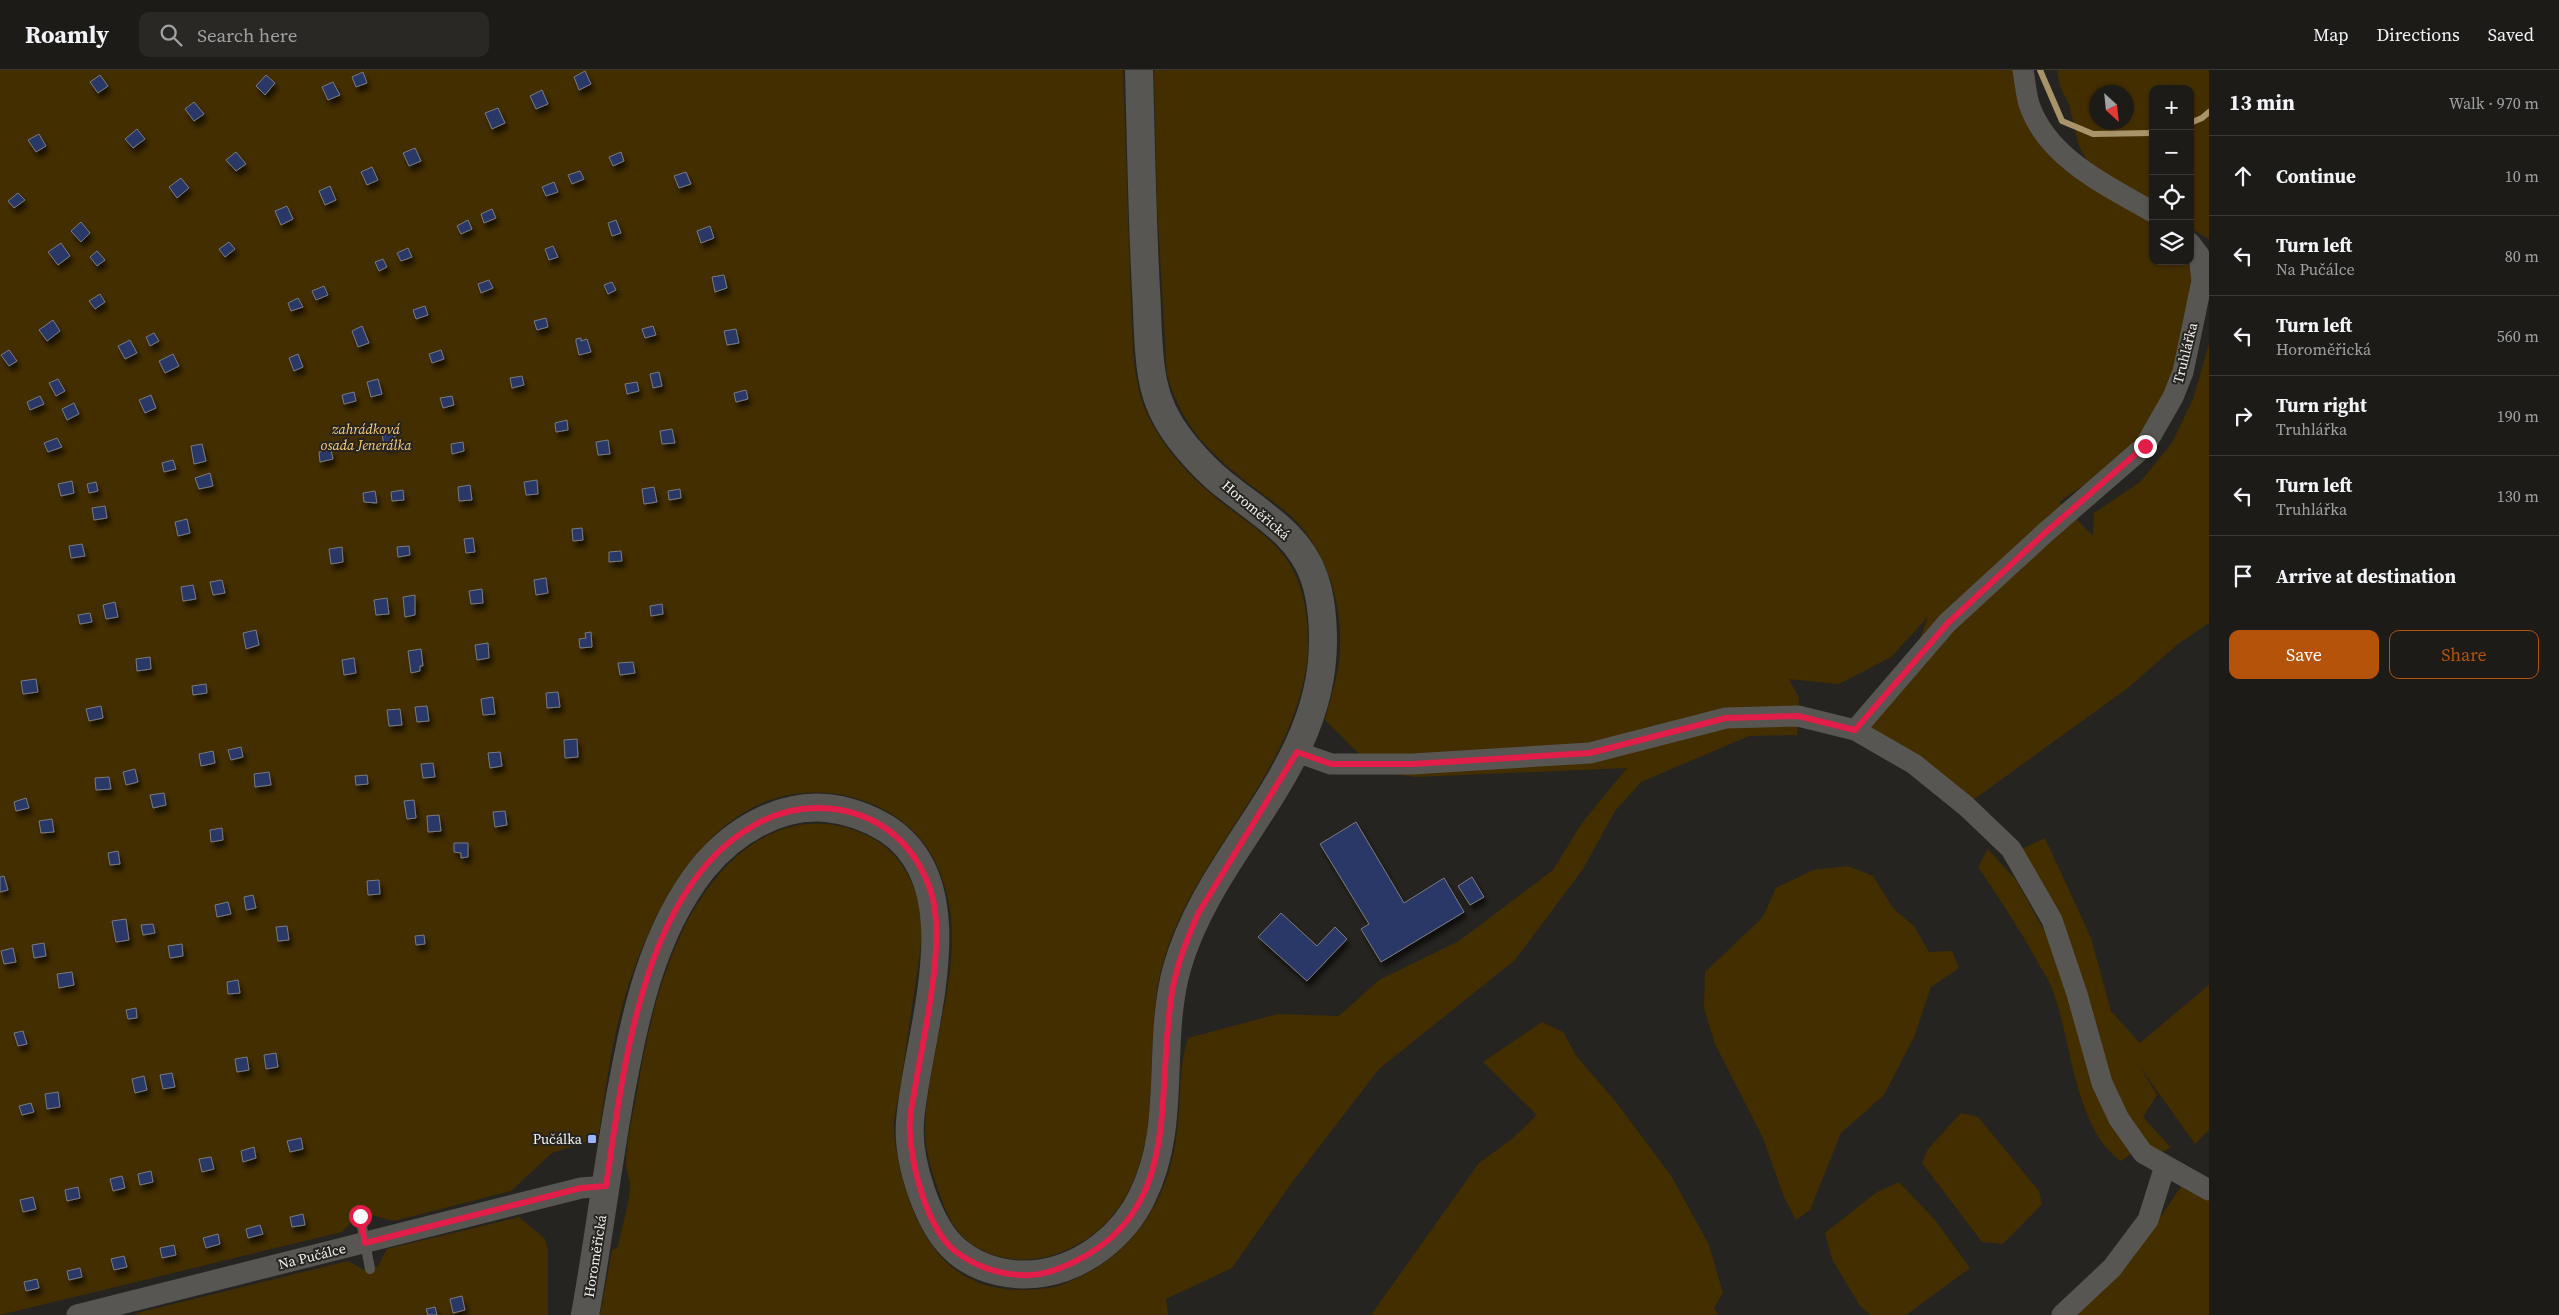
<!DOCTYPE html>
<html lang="en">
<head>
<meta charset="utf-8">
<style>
  :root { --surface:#1c1b18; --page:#292825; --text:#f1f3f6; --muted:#a0a1a2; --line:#3a3937; --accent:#b45309 }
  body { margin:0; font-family:"Source Serif 4",serif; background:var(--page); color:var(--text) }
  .controls { position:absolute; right:15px; top:15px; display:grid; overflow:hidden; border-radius:10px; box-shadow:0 1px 4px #0004 }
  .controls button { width:45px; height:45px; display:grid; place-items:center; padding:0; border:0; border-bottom:1px solid var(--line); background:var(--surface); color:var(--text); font:25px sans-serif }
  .compass { position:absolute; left:2089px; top:15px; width:45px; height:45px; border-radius:50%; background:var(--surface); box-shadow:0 1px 4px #0004; rotate:153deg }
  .stop { position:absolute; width:15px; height:15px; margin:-11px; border:4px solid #e11d48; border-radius:50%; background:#fff }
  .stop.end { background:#e11d48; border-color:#fff; box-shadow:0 1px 5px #0008 }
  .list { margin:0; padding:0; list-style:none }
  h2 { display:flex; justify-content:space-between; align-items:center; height:65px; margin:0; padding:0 20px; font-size:21px }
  h2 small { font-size:16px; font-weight:400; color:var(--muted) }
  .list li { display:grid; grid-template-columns:32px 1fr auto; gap:15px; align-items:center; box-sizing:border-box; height:80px; padding:0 20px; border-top:1px solid var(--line) }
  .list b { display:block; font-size:19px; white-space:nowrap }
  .list p { margin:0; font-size:16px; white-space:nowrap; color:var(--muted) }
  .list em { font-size:16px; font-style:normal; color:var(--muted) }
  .actions { display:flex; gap:10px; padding:15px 20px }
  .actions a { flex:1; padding:11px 0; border:1px solid var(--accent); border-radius:10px; text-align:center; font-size:18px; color:var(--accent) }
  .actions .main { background:var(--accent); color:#fff }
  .icon { flex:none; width:28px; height:28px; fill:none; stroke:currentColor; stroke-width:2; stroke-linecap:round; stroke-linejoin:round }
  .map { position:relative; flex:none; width:2209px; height:1245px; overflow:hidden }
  header { display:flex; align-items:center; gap:30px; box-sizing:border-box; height:70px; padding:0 25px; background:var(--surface); border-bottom:1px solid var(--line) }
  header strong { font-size:24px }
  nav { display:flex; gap:28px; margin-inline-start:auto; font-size:18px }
  .search { width:350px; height:45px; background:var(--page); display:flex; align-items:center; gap:12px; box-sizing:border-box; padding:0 18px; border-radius:10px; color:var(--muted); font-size:19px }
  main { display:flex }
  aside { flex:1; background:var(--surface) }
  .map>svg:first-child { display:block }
  .green { fill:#432e00; fill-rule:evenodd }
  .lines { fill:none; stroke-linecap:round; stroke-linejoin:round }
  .stream { stroke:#a99368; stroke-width:6 }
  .building { fill:#293768; stroke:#797b80; filter:url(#shadow) }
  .lane { stroke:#585652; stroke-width:10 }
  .street { stroke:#585652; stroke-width:21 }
  .secondary { stroke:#585652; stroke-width:28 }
  .route { stroke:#e11d48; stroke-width:6 }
  .poi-dot { fill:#9bb4fd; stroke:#262420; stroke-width:2 }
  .labels { text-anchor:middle; stroke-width:4; stroke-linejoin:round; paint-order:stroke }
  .street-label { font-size:14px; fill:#f4f3f0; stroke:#262420 }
  .park-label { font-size:14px; font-style:italic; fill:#fed07a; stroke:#262420 }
  .poi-label { font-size:14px; fill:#f4f3f0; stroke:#262420; text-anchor:end }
</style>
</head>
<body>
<header>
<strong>Roamly</strong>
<div class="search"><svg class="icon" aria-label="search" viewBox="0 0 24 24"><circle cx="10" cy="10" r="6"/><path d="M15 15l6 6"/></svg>Search here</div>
<nav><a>Map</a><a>Directions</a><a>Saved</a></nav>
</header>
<main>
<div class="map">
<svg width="2209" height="1245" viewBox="0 0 2209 1245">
  <defs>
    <filter id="shadow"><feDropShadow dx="3" dy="5.5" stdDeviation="2.5" flood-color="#0009"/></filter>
  </defs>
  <rect width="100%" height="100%" fill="#262420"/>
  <!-- green -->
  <g class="green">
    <path d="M0 0H1123C1126 76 1128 153 1131 229 1133 268 1131 312 1149 348 1161 373 1180 395 1200 414 1251 462 1299 470 1307 551 1308 566 1309 583 1306 599 1287 710 1196 784 1164 889 1141 965 1166 1055 1126 1126 1110 1155 1084 1175 1053 1185 1030 1192 1004 1191 982 1180 959 1169 948 1149 940 1125 932 1103 924 1078 925 1055 928 995 949 936 952 876 953 847 948 820 936 793 919 756 882 733 843 725 717 702 649 838 622 938 610 980 605 1025 598 1068L552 1083 511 1121 394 1151 367 1144 355 1148 342 1162 0 1245Z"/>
    <path d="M1154 0H2014L2027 49 2153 148V191H2190L2194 213 2181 294 2144 364 2108 398 2059 432 2093 466 2094 443 2140 412 2172 373 2193 329 2209 274V553L2178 574 2128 618 1973 730 1864 652 1914 585 1928 547 1891 587 1839 614 1789 609 1799 628 1797 665 1749 666 1641 712 1615 741 1583 799 1515 890 1379 999 1293 1111 1232 1198 1166 1229 1168 1245H600L612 1180 618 1177C621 1160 631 1128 630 1113 629 1105 625 1099 626 1092 627 1070 632 1048 636 1027 646 969 657 914 683 860 717 790 783 727 866 765 894 778 910 801 918 831 926 861 918 894 914 924 909 955 905 986 900 1018 898 1031 893 1047 894 1061 895 1082 901 1104 907 1124 930 1194 972 1229 1048 1218 1062 1216 1076 1209 1088 1203 1142 1173 1170 1121 1177 1062 1181 1030 1178 999 1188 968L1278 944 1339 946 1379 910 1459 871 1553 800 1582 753 1627 698 1416 707 1377 702 1325 650C1329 633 1335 615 1338 598 1346 545 1331 485 1292 447 1281 437 1268 428 1256 419 1213 386 1183 360 1167 305L1157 135Z"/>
    <path d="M2057 0H2209V169L2190 158V19H2153V136L2091 98 2079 76 2069 34 2060 16ZM2096 22H2126V52H2096Z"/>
    <path d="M2045 768 2091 868 2111 941 2140 973 2209 915V1060L2195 1074 2138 994 2157 1025 2143 1047 2171 1078 2156 1084 2122 1040 2022 779Z"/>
    <path d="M1988 779 2016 810 2051 873 2134 1082 2121 1091C2075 1059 2071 969 2053 921 2049 910 2042 900 2037 891 2019 858 1999 828 1978 797Z"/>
    <path d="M1848 796 1873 806 1893 838 1914 856 1929 882 1952 881 1959 898 1931 917 1914 967 1884 1025 1841 1063 1810 1140 1796 1150 1784 1127 1763 1068 1715 974 1704 938 1705 902 1763 847 1776 818 1813 800Z"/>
    <path d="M1542 952 1563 962 1577 987 1616 1032 1672 1107 1709 1175 1723 1223 1714 1238 1718 1245H1371L1479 1093 1512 1069 1537 1045 1483 992Z"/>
    <path d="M1961 1043 1978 1047 2039 1121 2042 1134 2003 1174 1982 1172 1922 1093 1928 1079Z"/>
    <path d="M1899 1112 1935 1150 1970 1198 1906 1245H1871L1860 1236 1832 1189 1825 1163 1877 1122Z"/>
    <path d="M2184 1112 2195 1117 2209 1131V1245H2076L2128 1195Z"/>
    <path d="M519 1147 545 1169 548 1181V1245H136L137 1243 348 1191 364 1200 378 1196 387 1179Z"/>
  </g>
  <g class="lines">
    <!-- stream -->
    <g class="stream">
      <path d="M2040 0 2062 51 2093 64 2153 63"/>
      <path d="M2190 53 2202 48 2209 42"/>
    </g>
  </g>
  <!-- building -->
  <g class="building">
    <path d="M585 1 591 14 579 20 574 7Z"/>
    <path d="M363 2 367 13 356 17 352 7Z"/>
    <path d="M100 5 108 16 98 23 90 12Z"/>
    <path d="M266 5 275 13 265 25 256 16Z"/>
    <path d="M333 12 340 25 328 30 322 17Z"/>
    <path d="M542 20 548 34 536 39 530 26Z"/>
    <path d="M194 32 204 44 194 51 185 39Z"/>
    <path d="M498 38 505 53 492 59 485 43Z"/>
    <path d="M137 59 145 69 133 78 125 69Z"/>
    <path d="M39 64 46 76 36 82 28 70Z"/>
    <path d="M415 78 421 91 409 96 403 83Z"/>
    <path d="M236 82 246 94 236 101 226 90Z"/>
    <path d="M621 82 624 91 613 96 609 87Z"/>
    <path d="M372 97 378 110 367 115 361 102Z"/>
    <path d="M580 101 584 109 572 114 568 105Z"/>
    <path d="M686 102 691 114 679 118 674 106Z"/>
    <path d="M181 108 189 118 177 128 169 117Z"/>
    <path d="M554 112 558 122 546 126 542 117Z"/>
    <path d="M330 116 336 130 325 135 319 121Z"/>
    <path d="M18 123 25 130 14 138 8 131Z"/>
    <path d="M287 136 293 149 281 155 275 141Z"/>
    <path d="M492 139 496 148 484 153 481 144Z"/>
    <path d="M468 150 472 159 461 164 457 156Z"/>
    <path d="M616 150 621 163 612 166 608 153Z"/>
    <path d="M81 152 90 163 81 172 71 161Z"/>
    <path d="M710 156 714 168 701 173 697 161Z"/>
    <path d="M229 172 235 179 225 187 219 179Z"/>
    <path d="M61 173 70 186 58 195 48 182Z"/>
    <path d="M553 176 558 187 549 190 545 179Z"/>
    <path d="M408 178 412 187 401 191 397 183Z"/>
    <path d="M97 181 105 190 97 196 90 187Z"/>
    <path d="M383 189 387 197 379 201 375 192Z"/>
    <path d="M724 205 727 218 715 222 712 207Z"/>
    <path d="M489 210 493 218 481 223 478 214Z"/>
    <path d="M612 212 616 220 608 224 604 215Z"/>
    <path d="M324 216 328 225 316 230 312 221Z"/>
    <path d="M100 224 105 232 95 239 89 231Z"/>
    <path d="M298 228 303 237 291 241 288 233Z"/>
    <path d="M425 236 428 245 416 249 413 240Z"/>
    <path d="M546 248 548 257 537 260 534 251Z"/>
    <path d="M53 250 60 261 47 271 39 260Z"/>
    <path d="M362 256 369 273 358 277 352 261Z"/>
    <path d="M653 256 656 265 645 268 642 259Z"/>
    <path d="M736 259 739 273 727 275 724 261Z"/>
    <path d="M154 263 159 271 150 276 146 267Z"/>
    <path d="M581 268V271L587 269 591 282 579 285 576 272V269Z"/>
    <path d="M130 270 137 283 125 289 118 276Z"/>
    <path d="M9 280 17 291 9 296 1 285Z"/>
    <path d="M441 280 444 289 432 293 429 284Z"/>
    <path d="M173 284 179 296 165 303 159 291Z"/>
    <path d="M298 284 303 297 294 301 289 288Z"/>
    <path d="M659 302 662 316 653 318 650 304Z"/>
    <path d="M522 306 524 315 512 318 510 308Z"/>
    <path d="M58 309 65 321 56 326 49 313Z"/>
    <path d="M378 309 382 324 371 327 367 312Z"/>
    <path d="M637 312 639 321 627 324 625 314Z"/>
    <path d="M746 320 748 329 736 332 734 323Z"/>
    <path d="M354 322 356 331 344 334 342 325Z"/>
    <path d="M151 325 156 338 145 343 139 330Z"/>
    <path d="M40 326 44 334 30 340 27 332Z"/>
    <path d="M452 326 454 335 443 338 440 328Z"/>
    <path d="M74 333 79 344 67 350 62 339Z"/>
    <path d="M567 350 568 360 556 362 555 353Z"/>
    <path d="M672 359 675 373 662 374 660 361Z"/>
    <path d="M394 361 396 375 384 377 382 363Z"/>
    <path d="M57 368 62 377 48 382 44 373Z"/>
    <path d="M608 370 610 384 598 385 596 372Z"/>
    <path d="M463 372 464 381 452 384 451 374Z"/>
    <path d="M202 374 206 391 194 394 191 376Z"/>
    <path d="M331 380 333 389 320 392 319 382Z"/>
    <path d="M173 390 176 399 164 402 162 393Z"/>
    <path d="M210 403 213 416 199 419 195 408Z"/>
    <path d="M537 410 538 424 526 425 524 412Z"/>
    <path d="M72 411 74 423 61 426 58 414Z"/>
    <path d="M96 412 98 421 89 423 87 414Z"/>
    <path d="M470 415 472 430 459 431 458 417Z"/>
    <path d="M654 417 657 432 644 434 642 419Z"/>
    <path d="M680 419 681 428 669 430 668 421Z"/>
    <path d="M403 420 404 430 392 431 391 422Z"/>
    <path d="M375 421 377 433 364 432 363 423Z"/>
    <path d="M105 436 107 448 94 450 92 438Z"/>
    <path d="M187 449 190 463 178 466 175 452Z"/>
    <path d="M582 458 583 470 573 471 572 459Z"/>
    <path d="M473 468 475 482 466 483 464 469Z"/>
    <path d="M82 474 85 486 71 488 69 476Z"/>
    <path d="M409 476 410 485 398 487 397 477Z"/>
    <path d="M342 477 343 492 331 494 329 479Z"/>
    <path d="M621 481 622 491 609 492V482Z"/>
    <path d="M546 508 548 523 536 525 534 510Z"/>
    <path d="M222 510 225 523 213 525 210 512Z"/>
    <path d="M193 515 196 529 183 531 181 517Z"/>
    <path d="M482 519 483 533 471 534 469 521Z"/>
    <path d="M415 525V545L405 547 403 527Z"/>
    <path d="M387 528 389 544 376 545 374 530Z"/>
    <path d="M115 532 118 547 106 549 103 535Z"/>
    <path d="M662 534 663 544 651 546 650 536Z"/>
    <path d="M90 543 92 552 80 554 78 545Z"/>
    <path d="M256 560 259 575 246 579 243 563Z"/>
    <path d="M591 562 592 577 580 578 579 569 586 568 585 563Z"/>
    <path d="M488 573 489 588 477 590 475 575Z"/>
    <path d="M421 579 423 596H420V601L411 603 408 581Z"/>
    <path d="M150 587 151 599 137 601 136 589Z"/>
    <path d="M354 588 356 603 344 605 342 590Z"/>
    <path d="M633 592 635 603 620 605 618 593Z"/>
    <path d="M36 609 38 622 23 624 21 611Z"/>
    <path d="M206 614 207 623 193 625 192 616Z"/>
    <path d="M558 622 560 637 547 638 546 623Z"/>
    <path d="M493 627 495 644 483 645 481 629Z"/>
    <path d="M101 636 103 648 89 651 86 639Z"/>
    <path d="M427 636 429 651 417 652 415 637Z"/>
    <path d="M400 639 402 655 389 656 387 640Z"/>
    <path d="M577 669 578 687 565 688 564 670Z"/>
    <path d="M241 677 243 687 231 690 228 680Z"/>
    <path d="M213 681 215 693 201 696 199 684Z"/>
    <path d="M500 682 502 696 490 698 488 683Z"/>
    <path d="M433 693 435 707 423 708 421 694Z"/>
    <path d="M135 699 138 712 126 715 123 702Z"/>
    <path d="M269 702 271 715 255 717 254 704Z"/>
    <path d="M367 705 368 714 356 715 355 706Z"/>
    <path d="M109 707 111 719 96 720 95 708Z"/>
    <path d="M164 723 166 735 153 738 150 725Z"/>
    <path d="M26 728 29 738 16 741 14 732Z"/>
    <path d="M414 730 416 748 407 749 404 731Z"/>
    <path d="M505 741 507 755 495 757 493 742Z"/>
    <path d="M439 745 441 761 428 762 427 746Z"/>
    <path d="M52 749 54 762 41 763 39 751Z"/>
    <path d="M1356 752 1404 833 1444 808 1464 842 1381 892 1361 859 1369 854 1320 774Z"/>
    <path d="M222 758 223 770 211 772 210 760Z"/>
    <path d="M454 773H468V787L461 788V783L454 782Z"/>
    <path d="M118 781 120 794 110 795 108 783Z"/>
    <path d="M4 806 8 820 0 822V807Z"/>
    <path d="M1472 807 1484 827 1470 835 1458 816Z"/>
    <path d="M379 810 380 824 368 825 367 811Z"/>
    <path d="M253 825 256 838 246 840 244 827Z"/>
    <path d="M228 832 231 844 217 847 215 835Z"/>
    <path d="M1281 843 1317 876 1335 857 1347 869 1307 911 1258 867Z"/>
    <path d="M126 849 129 870 116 872 112 851Z"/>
    <path d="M153 854 155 863 143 865 141 855Z"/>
    <path d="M287 856 289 870 278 871 276 857Z"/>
    <path d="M424 865 425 874 416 875 415 866Z"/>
    <path d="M44 873 46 886 34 888 32 875Z"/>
    <path d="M182 874 183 886 170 888 168 876Z"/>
    <path d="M13 878 16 892 4 894 1 881Z"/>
    <path d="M72 902 74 915 59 918 57 904Z"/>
    <path d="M238 910 240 923 228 924 227 912Z"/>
    <path d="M136 938 137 948 128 949 126 940Z"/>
    <path d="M23 961 27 974 18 976 14 963Z"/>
    <path d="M276 983 278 997 266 999 264 985Z"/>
    <path d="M247 987 249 1000 237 1002 235 989Z"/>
    <path d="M172 1003 175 1017 163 1019 160 1005Z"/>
    <path d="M144 1006 147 1020 135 1023 132 1009Z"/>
    <path d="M58 1022 60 1037 47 1039 45 1024Z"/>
    <path d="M31 1033 34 1042 22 1045 19 1036Z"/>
    <path d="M301 1068 303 1079 290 1082 287 1071Z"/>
    <path d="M254 1077 256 1088 243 1092 241 1081Z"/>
    <path d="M211 1087 214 1099 202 1102 199 1089Z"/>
    <path d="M151 1101 153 1112 140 1115 138 1104Z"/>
    <path d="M122 1106 125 1118 113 1121 110 1109Z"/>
    <path d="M78 1117 80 1128 67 1131 65 1120Z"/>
    <path d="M33 1127 36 1139 23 1142 20 1130Z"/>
    <path d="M303 1144 305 1155 292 1157 290 1147Z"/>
    <path d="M260 1155 263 1164 248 1168 246 1159Z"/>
    <path d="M218 1164 220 1174 206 1178 203 1168Z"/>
    <path d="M174 1175 176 1185 162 1188 160 1178Z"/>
    <path d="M124 1186 127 1197 114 1200 111 1189Z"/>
    <path d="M80 1198 82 1207 69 1210 67 1201Z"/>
    <path d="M37 1209 39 1218 26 1221 24 1212Z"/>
    <path d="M462 1226 465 1240 453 1243 450 1229Z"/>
    <path d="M435 1237 437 1245H428L426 1239Z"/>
  </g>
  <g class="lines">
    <!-- lane -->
    <path class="lane" d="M360 1146 370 1199"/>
    <!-- street -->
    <g class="street">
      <path d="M2023 0C2025 11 2026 24 2029 34 2047 88 2107 116 2153 142"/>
      <path d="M1855 660 1947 553 2046 462 2145 376 2173 327 2183 302 2202 211 2199 185 2190 173"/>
      <path d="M1297 682 1331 694H1413L1590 683 1726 648 1798 646 1855 660 1914 694 1966 736 2011 779 2052 850 2077 924 2102 1013 2119 1049 2143 1083 2209 1120"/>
      <path d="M77 1245 581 1118 606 1116"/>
      <path d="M2062 1245 2112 1198 2148 1150 2165 1096"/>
    </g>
    <!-- secondary -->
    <path class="secondary" d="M585 1245C598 1173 607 1100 620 1027 635 947 651 864 703 798 733 762 778 734 826 738 848 740 869 748 887 759 976 817 916 967 910 1052 907 1090 928 1158 958 1182 981 1201 1014 1208 1043 1203 1085 1196 1124 1165 1142 1127 1178 1056 1156 973 1177 898 1210 780 1323 701 1323 571 1323 549 1321 527 1314 507 1298 460 1250 438 1215 407 1203 396 1190 382 1180 369 1167 352 1157 332 1153 311 1147 282 1148 250 1146 220 1142 147 1141 73 1139 0"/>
  </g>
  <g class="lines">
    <!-- route -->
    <path class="route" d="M360 1146 365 1173 581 1118 606 1116C623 1001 642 819 753 756 780 740 810 735 841 740 887 749 917 779 931 822 947 870 923 967 915 1018 913 1032 908 1048 910 1063 912 1098 927 1158 955 1181 982 1202 1023 1212 1055 1200 1185 1152 1155 1037 1171 929 1175 898 1186 870 1199 842L1297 682 1331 694H1413L1590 683 1726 648 1798 646 1855 660 1948 553 2046 462 2145 376"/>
  </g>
  <!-- markers -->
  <rect class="poi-dot" x="587" y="1064" width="10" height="10" rx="2.5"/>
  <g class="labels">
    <!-- street labels -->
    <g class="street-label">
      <text transform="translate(2185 283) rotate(-76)" y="5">Truhlářka</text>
      <text transform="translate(1256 440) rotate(40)" y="5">Horoměřická</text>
      <text transform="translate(312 1186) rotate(-14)" y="5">Na Pučálce</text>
      <text transform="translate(595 1186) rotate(-81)" y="5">Horoměřická</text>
    </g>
    <!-- park labels -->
    <g class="park-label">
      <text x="366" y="364">zahrádková<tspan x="366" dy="16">osada Jenerálka</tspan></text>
    </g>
    <!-- poi labels -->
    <g class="poi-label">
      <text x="582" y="1074">Pučálka</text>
    </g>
  </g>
</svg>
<div class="controls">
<button>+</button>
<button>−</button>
<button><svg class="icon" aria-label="locate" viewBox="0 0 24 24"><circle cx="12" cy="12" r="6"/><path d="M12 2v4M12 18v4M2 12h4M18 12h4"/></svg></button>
<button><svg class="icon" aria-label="layers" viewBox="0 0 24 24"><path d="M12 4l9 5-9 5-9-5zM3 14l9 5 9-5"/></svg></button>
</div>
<svg class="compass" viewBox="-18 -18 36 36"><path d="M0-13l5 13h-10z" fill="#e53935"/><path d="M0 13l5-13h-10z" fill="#a0a1a2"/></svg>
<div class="stop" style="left:360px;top:1146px"></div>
<div class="stop end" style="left:2145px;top:376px"></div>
</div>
<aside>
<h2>13 min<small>Walk · 970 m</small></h2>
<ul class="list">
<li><svg class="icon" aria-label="ahead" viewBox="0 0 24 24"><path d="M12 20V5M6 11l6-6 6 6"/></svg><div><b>Continue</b></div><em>10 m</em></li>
<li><svg class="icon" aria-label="left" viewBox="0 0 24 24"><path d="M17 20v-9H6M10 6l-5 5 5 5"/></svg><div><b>Turn left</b><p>Na Pučálce</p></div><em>80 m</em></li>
<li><svg class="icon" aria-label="left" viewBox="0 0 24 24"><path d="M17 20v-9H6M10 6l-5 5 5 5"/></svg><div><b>Turn left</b><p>Horoměřická</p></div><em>560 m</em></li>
<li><svg class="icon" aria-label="right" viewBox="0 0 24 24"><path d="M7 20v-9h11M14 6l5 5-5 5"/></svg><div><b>Turn right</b><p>Truhlářka</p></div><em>190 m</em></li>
<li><svg class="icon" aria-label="left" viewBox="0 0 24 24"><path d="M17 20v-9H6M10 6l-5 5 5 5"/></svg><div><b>Turn left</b><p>Truhlářka</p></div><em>130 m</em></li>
<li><svg class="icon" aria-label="arrive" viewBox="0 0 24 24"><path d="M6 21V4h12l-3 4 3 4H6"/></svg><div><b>Arrive at destination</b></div></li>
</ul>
<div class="actions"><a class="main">Save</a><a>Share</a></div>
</aside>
</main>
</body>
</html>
